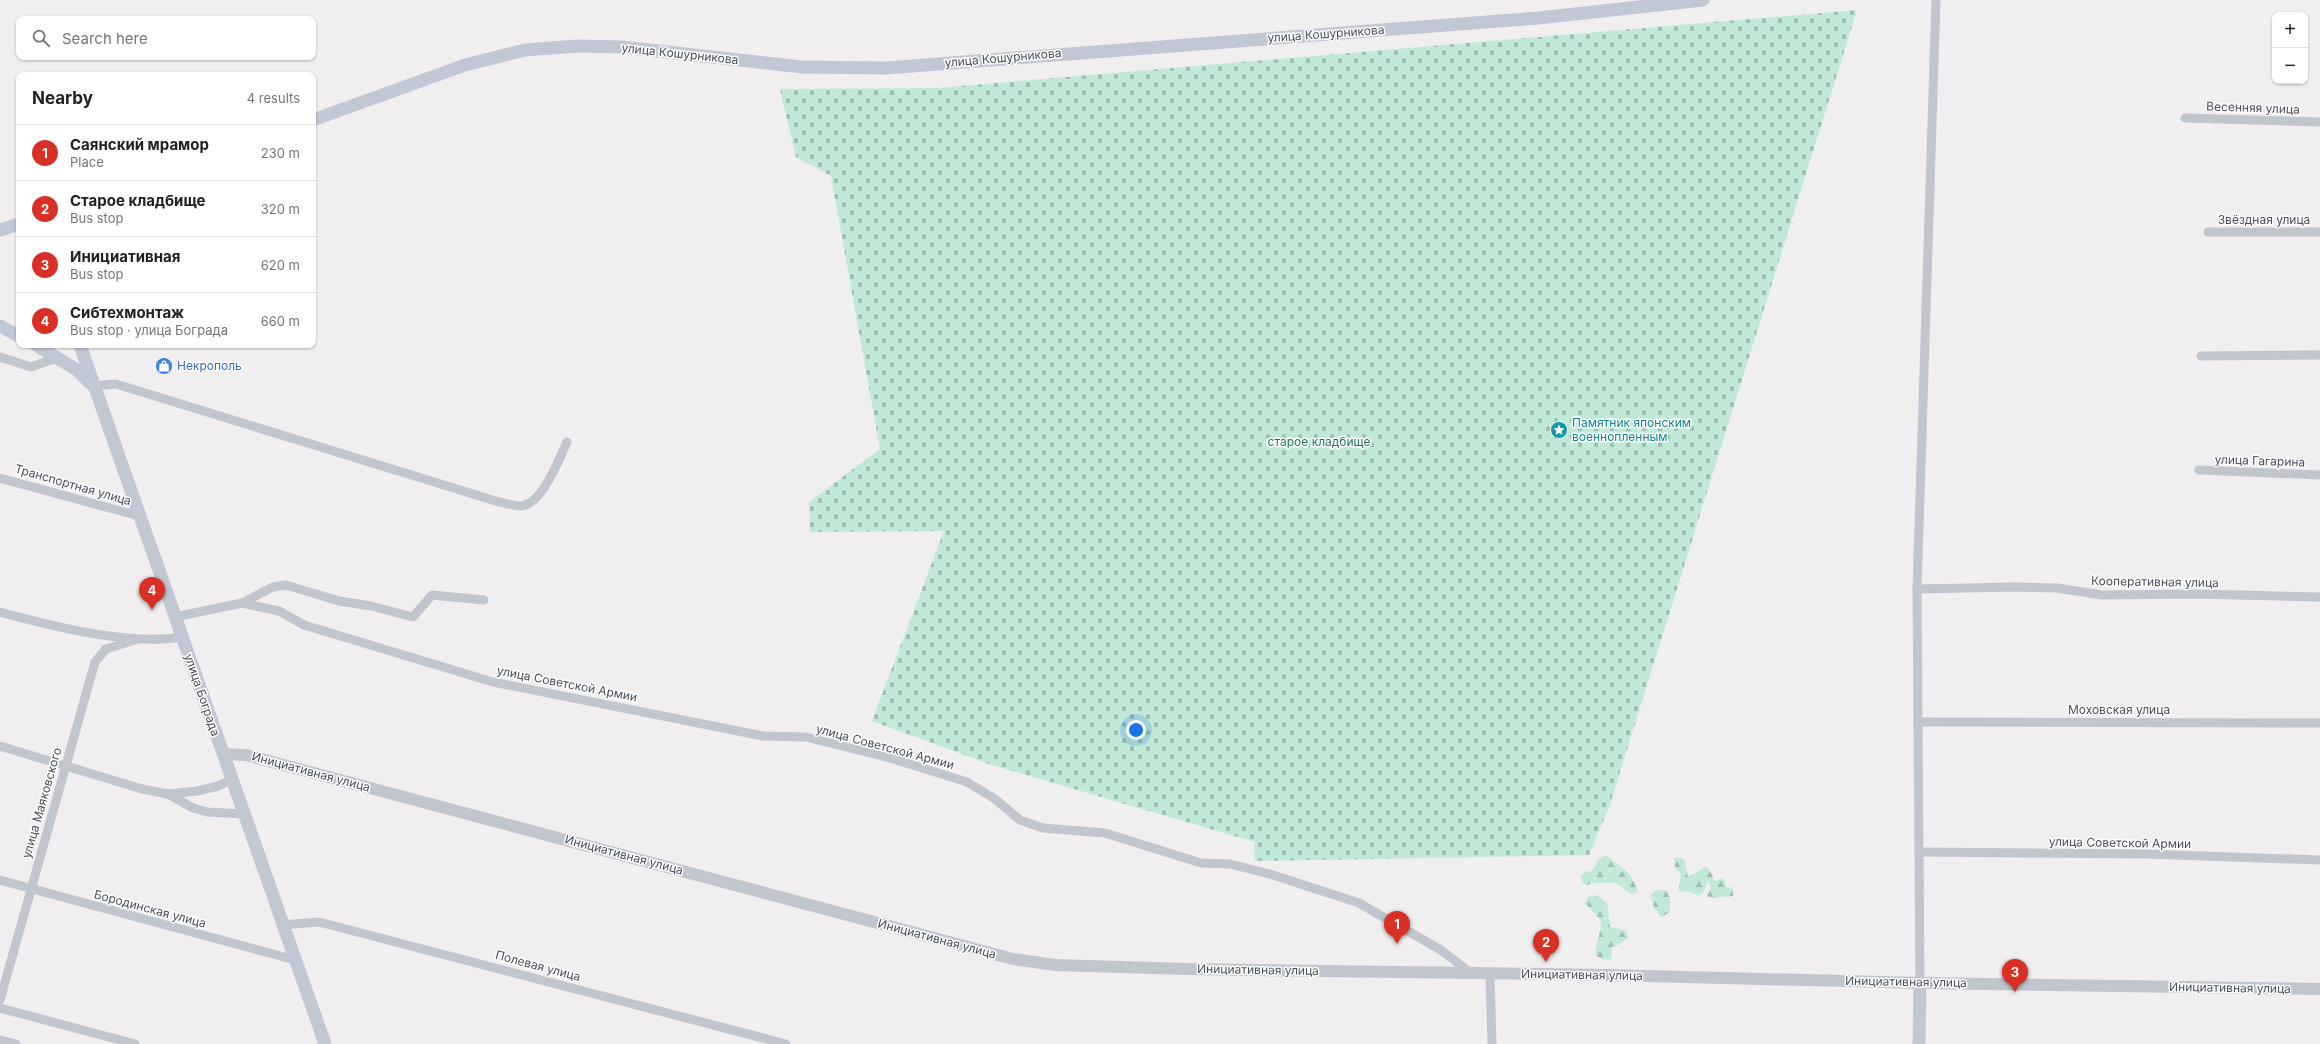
<!DOCTYPE html>
<html lang="en">
<head>
<meta charset="utf-8">
<style>
  :root { --surface:#fff; --page:#f6f6f6; --text:#202124; --muted:#757577; --line:#e0e0e0; --accent:#d93025 }
  body { margin:0; font-family:Inter,sans-serif; background:var(--page); color:var(--text) }
  .controls { position:absolute; right:12px; top:12px; display:grid; overflow:hidden; border-radius:8px; box-shadow:0 1px 3px #0004 }
  .controls button { width:36px; height:36px; display:grid; place-items:center; padding:0; border:0; border-bottom:1px solid var(--line); background:var(--surface); color:var(--text); font:20px sans-serif }
  .you { position:absolute; left:1136px; top:730px; width:14px; height:14px; margin:-10px; border:3px solid #fff; border-radius:50%; background:#1a73e8; box-shadow:0 0 0 6px #1a73e833 }
  .badge { display:grid; place-items:center; width:26px; height:26px; border-radius:50%; background:var(--accent); color:#fff; font-size:13px; font-weight:700 }
  .pin { position:absolute; translate:-50% -33px; filter:drop-shadow(0 1px 2px #0008) }
  .pin::after { content:''; position:absolute; top:21px; width:14px; height:12px; background:inherit; clip-path:polygon(0 0,100% 0,50% 100%) }
  .list { margin:0; padding:0; list-style:none }
  h2 { display:flex; justify-content:space-between; align-items:center; height:52px; margin:0; padding:0 16px; font-size:17px }
  h2 small { font-size:13px; font-weight:400; color:var(--muted) }
  .list li { display:grid; grid-template-columns:26px 1fr auto; gap:12px; align-items:center; box-sizing:border-box; height:56px; padding:0 16px; border-top:1px solid var(--line) }
  .list b { display:block; font-size:15px; white-space:nowrap }
  .list p { margin:0; font-size:13px; white-space:nowrap; color:var(--muted) }
  .list em { font-size:13px; font-style:normal; color:var(--muted) }
  .icon { flex:none; width:22px; height:22px; fill:none; stroke:currentColor; stroke-width:2; stroke-linecap:round; stroke-linejoin:round }
  .map { position:relative; flex:none; width:2320px; height:1044px; overflow:hidden }
  .search { position:absolute; background:var(--surface); box-shadow:0 1px 3px #0004; left:16px; top:16px; width:300px; height:44px; display:flex; align-items:center; gap:10px; box-sizing:border-box; padding:0 14px; border-radius:8px; color:var(--muted); font-size:15px }
  .panel { position:absolute; background:var(--surface); box-shadow:0 1px 3px #0004; left:16px; top:72px; width:300px; height:276px; border-radius:8px }
  .map>svg:first-child { display:block }
  .forest { fill:url(#forest-firs) }
  .cemetery { fill:url(#cemetery-stones) }
  .lines { fill:none; stroke-linecap:round; stroke-linejoin:round }
  .minor { stroke:#c0c5ce; stroke-width:9 }
  .tertiary { stroke:#c0c5ce; stroke-width:12 }
  .secondary { stroke:#c2c7d4; stroke-width:13 }
  .labels { text-anchor:middle; stroke-width:3; stroke-linejoin:round; paint-order:stroke }
  .street-label { font-size:12px; fill:#484e59; stroke:#fff }
  .shop-label { font-size:12px; fill:#366cbe; stroke:#fff; text-anchor:start }
  .culture-label { font-size:12px; fill:#0d838f; stroke:#fff; text-anchor:start }
  .park-label { font-size:12px; fill:#227159; stroke:#fff }
</style>
</head>
<body>
<div class="map">
<svg width="2320" height="1044" viewBox="0 0 2320 1044">
  <defs>
    <pattern id="forest-firs" width="22" height="20" patternUnits="userSpaceOnUse"><rect width="22" height="20" fill="#c1e9d8"/><path d="M5 1l3.5 6h-7zM16 11l3.5 6h-7z" fill="#9fbfb2"/></pattern>
    <pattern id="cemetery-stones" width="16" height="16" patternUnits="userSpaceOnUse"><rect width="16" height="16" fill="#c1e9d8"/><path d="M2 7V4a2 2 0 0 1 4 0v3zM10 15v-3a2 2 0 0 1 4 0v3z" fill="#9fbfb2"/></pattern>
  </defs>
  <rect width="100%" height="100%" fill="#f0eeee"/>
  <!-- forest -->
  <g class="forest">
    <path d="M1606 855C1621 868 1632 871 1638 892L1631 894 1615 882C1605 884 1596 881 1587 885L1582 883 1581 876 1587 871 1591 872 1599 859Z"/>
    <path d="M1674 857 1684 859 1688 877 1705 867 1709 869 1715 881 1723 878 1727 888 1733 887V896L1713 898 1707 896 1711 887 1708 881 1704 891 1699 896 1688 891 1678 892 1681 875 1675 867Z"/>
    <path d="M1657 890 1667 891 1670 898V912L1661 917 1654 908 1651 894Z"/>
    <path d="M1596 895 1607 903 1610 927 1625 930 1628 937 1620 944 1612 947 1611 959 1603 960 1595 955C1596 942 1601 934 1601 921L1585 903 1588 897Z"/>
  </g>
  <!-- cemetery -->
  <path class="cemetery" d="M1857 10 1610 804 1589 855 1254 861 1255 842 989 764 872 721 944 531 810 532 809 502 880 449 831 176 796 157 780 89 937 88Z"/>
  <g class="lines">
    <!-- minor -->
    <g class="minor">
      <path d="M2185 118 2320 122"/>
      <path d="M2208 232H2320"/>
      <path d="M2201 356 2320 355"/>
      <path d="M0 357 31 367 59 357"/>
      <path d="M92 386 116 384 499 502C506 503 514 506 521 506 542 505 559 459 567 442"/>
      <path d="M2199 470 2320 475"/>
      <path d="M0 478 139 516"/>
      <path d="M1917 589 2015 587 2057 588 2102 595 2196 594 2320 597"/>
      <path d="M242 603 273 587 286 585 339 601 371 606 413 617 432 595 484 600"/>
      <path d="M0 612C52 626 129 646 181 637"/>
      <path d="M175 617 242 603 279 611 304 625 493 682 763 736 806 737 890 758 967 782 995 799 1020 820 1043 828 1105 833 1201 863 1230 864 1273 875 1359 903 1441 950 1472 974"/>
      <path d="M1918 722 2320 723"/>
      <path d="M0 746 142 789 168 794 197 791 218 786 231 780"/>
      <path d="M168 794 193 808 207 812 244 814"/>
      <path d="M1919 852 2146 854 2320 860"/>
      <path d="M0 880 295 960"/>
      <path d="M282 925 319 922 786 1044"/>
      <path d="M1490 974 1492 1044"/>
      <path d="M1920 983 1917 589 1936 0"/>
      <path d="M0 1000 95 662 106 649 138 639"/>
      <path d="M0 1008 135 1044"/>
      <path d="M0 1040 16 1044"/>
    </g>
    <!-- tertiary -->
    <path class="tertiary" d="M223 754 246 755 1013 959 1055 965 1187 969 1608 975 1920 983 2320 989"/>
    <!-- secondary -->
    <g class="secondary">
      <path d="M313 120 465 65 525 50 577 46 622 47 802 67 886 68 1538 18 1703 0"/>
      <path d="M0 230 19 224"/>
      <path d="M0 326 19 336"/>
      <path d="M36 345 77 370 91 384"/>
      <path d="M80 345 325 1044"/>
      <path d="M1919 1044 1920 983"/>
    </g>
  </g>
  <!-- icons -->
  <defs>
    <g id="shop-disc" transform="scale(0.9)"><circle r="9.5" fill="#3f7fe0" stroke="#fff"/><path d="M-5-2.5h2.3a2.7 3.5 0 0 1 5.4 0H5L5.5 6h-11ZM-1.5-2.5h3a1.5 2.3 0 0 0-3 0Z" fill="#fff"/></g>
    <g id="sight-disc" transform="scale(0.9)"><circle r="9.5" fill="#0f9aa8" stroke="#fff"/><path d="M0-6L1.8-2.2L6-1.7L2.9 1.2L3.7 5.4L0 3.3L-3.7 5.4L-2.9 1.2L-6-1.7L-1.8-2.2Z" fill="#fff"/></g>
  </defs>
  <g fill-rule="evenodd">
    <use href="#shop-disc" x="164" y="366"/>
    <use href="#sight-disc" x="1559" y="430"/>
  </g>
  <g class="labels">
    <!-- street labels -->
    <g class="street-label">
      <text transform="translate(1326 34) rotate(-4)" y="4">улица Кошурникова</text>
      <text transform="translate(680 54) rotate(6)" y="4">улица Кошурникова</text>
      <text transform="translate(1003 58) rotate(-5)" y="4">улица Кошурникова</text>
      <text transform="translate(2253 108) rotate(2)" y="4">Весенняя улица</text>
      <text x="2264" y="224">Звёздная улица</text>
      <text transform="translate(2260 461) rotate(2)" y="4">улица Гагарина</text>
      <text transform="translate(73 485) rotate(16)" y="4">Транспортная улица</text>
      <text transform="translate(2155 582) rotate(1)" y="4">Кооперативная улица</text>
      <text transform="translate(567 684) rotate(11)" y="4">улица Советской Армии</text>
      <text transform="translate(202 695) rotate(71)" y="4">улица Бограда</text>
      <text x="2119" y="714">Моховская улица</text>
      <text transform="translate(885 747) rotate(15)" y="4">улица Советской Армии</text>
      <text transform="translate(311 772) rotate(15)" y="4">Инициативная улица</text>
      <text transform="translate(42 803) rotate(-74)" y="4">улица Маяковского</text>
      <text transform="translate(2120 843) rotate(1)" y="4">улица Советской Армии</text>
      <text transform="translate(624 855) rotate(15)" y="4">Инициативная улица</text>
      <text transform="translate(150 909) rotate(15)" y="4">Бородинская улица</text>
      <text transform="translate(937 939) rotate(15)" y="4">Инициативная улица</text>
      <text transform="translate(538 966) rotate(15)" y="4">Полевая улица</text>
      <text transform="translate(1258 970) rotate(1)" y="4">Инициативная улица</text>
      <text transform="translate(1582 975) rotate(1)" y="4">Инициативная улица</text>
      <text transform="translate(1906 982) rotate(1)" y="4">Инициативная улица</text>
      <text transform="translate(2230 988) rotate(1)" y="4">Инициативная улица</text>
    </g>
    <!-- shop labels -->
    <g class="shop-label">
      <text x="177" y="370">Некрополь</text>
    </g>
    <!-- culture labels -->
    <g class="culture-label">
      <text x="1572" y="427">Памятник японским<tspan x="1572" dy="14">военнопленным</tspan></text>
    </g>
    <!-- park labels -->
    <g class="park-label">
      <text x="1319" y="446">старое кладбище</text>
    </g>
  </g>
</svg>
<div class="controls">
<button>+</button>
<button>−</button>
</div>
<div class="you"></div>
<div class="pin badge" style="left:1397px;top:944px">1</div>
<div class="pin badge" style="left:1546px;top:962px">2</div>
<div class="pin badge" style="left:2015px;top:992px">3</div>
<div class="pin badge" style="left:152px;top:610px">4</div>
<div class="search"><svg class="icon" aria-label="search" viewBox="0 0 24 24"><circle cx="10" cy="10" r="6"/><path d="M15 15l6 6"/></svg>Search here</div>
<section class="panel">
<h2>Nearby<small>4 results</small></h2>
<ul class="list">
<li><span class="badge">1</span><div><b>Саянский мрамор</b><p>Place</p></div><em>230 m</em></li>
<li><span class="badge">2</span><div><b>Старое кладбище</b><p>Bus stop</p></div><em>320 m</em></li>
<li><span class="badge">3</span><div><b>Инициативная</b><p>Bus stop</p></div><em>620 m</em></li>
<li><span class="badge">4</span><div><b>Сибтехмонтаж</b><p>Bus stop · улица Бограда</p></div><em>660 m</em></li>
</ul>
</section>
</div>
</body>
</html>
